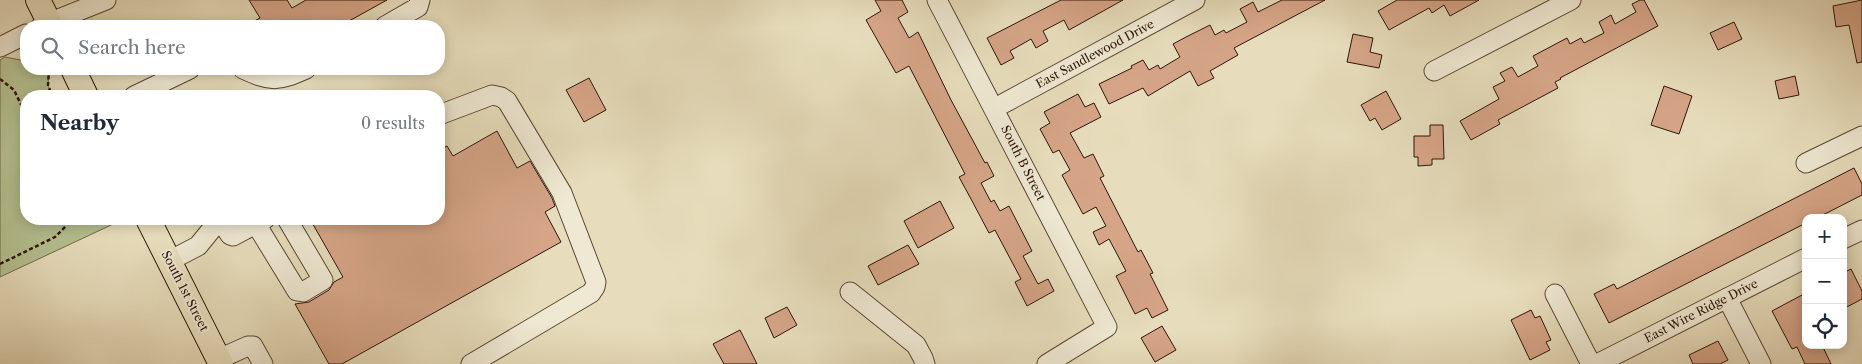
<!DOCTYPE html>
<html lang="en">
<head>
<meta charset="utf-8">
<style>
  :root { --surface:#fff; --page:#f6f6f7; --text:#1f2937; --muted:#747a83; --line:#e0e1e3 }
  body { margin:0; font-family:"Libre Caslon Text",serif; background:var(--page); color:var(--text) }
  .controls { position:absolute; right:15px; bottom:15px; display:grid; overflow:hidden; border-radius:10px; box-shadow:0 2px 12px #0003 }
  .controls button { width:45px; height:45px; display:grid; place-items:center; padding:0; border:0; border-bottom:1px solid var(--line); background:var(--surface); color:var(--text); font:25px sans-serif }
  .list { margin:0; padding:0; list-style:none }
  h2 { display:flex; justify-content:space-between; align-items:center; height:65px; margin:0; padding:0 20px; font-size:21px }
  h2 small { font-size:16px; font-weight:400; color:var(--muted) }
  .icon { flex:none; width:28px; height:28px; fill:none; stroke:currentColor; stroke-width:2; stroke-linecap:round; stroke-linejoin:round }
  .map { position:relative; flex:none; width:1862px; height:364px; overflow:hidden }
  .search { position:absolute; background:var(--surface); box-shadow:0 2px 12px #0003; left:20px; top:20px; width:425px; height:55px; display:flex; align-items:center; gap:12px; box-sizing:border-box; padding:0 18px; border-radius:20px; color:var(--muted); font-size:19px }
  .panel { position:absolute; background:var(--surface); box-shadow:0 2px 12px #0003; left:20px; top:90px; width:425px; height:135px; border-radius:20px }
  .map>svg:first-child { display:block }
  .green { fill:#b5c191; stroke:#726b4c }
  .building { fill:#d6a588; stroke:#2e1506 }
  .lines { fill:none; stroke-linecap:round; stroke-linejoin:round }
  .minor-casing { stroke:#5c4734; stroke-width:21 }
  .major-casing { stroke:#2e1506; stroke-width:26 }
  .path { stroke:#2e1506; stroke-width:2.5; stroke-dasharray:4 2.5; stroke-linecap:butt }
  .minor { stroke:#efe9d3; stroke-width:19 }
  .major { stroke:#e7ddbc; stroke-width:24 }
  .labels { text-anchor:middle; stroke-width:4; stroke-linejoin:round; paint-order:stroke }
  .street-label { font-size:12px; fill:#2e1506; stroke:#efe9d3 }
</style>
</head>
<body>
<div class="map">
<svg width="1862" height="364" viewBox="0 0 1862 364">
  <rect width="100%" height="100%" fill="#e7ddbc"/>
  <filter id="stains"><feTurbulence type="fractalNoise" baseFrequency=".004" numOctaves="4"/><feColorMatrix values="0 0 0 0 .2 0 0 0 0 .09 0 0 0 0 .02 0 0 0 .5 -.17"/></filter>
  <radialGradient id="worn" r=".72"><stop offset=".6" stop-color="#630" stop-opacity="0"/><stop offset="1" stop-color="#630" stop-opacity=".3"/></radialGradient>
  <!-- green -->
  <path class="green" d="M5 57 26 61V69H49L48 85 52 96H26V219H124L0 277V60Z"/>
  <!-- building -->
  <g class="building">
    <path d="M249 0H287L292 8 306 0H387L340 26H314L312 22 303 26H245L260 18Z"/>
    <path d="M875 0H902L908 12 898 18 909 38 918 32 951 100 985 163 987 162 994 176 981 183 991 202 994 200 1000 211 1009 206 1032 251 1023 256 1038 284 1048 279 1054 291 1027 306 1015 282 1021 279 995 230 989 233 971 199 959 177 965 174 909 66 896 73 866 20 881 11Z"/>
    <path d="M1061 0H1123L1069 30 1064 20 1043 31 1048 41 1036 48 1031 39 1010 51 1014 58 1001 65 987 38Z"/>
    <path d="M1282 0H1325L1234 48 1238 55 1210 71 1214 78 1198 86 1190 71 1148 96 1143 88 1109 104 1099 84 1132 68 1131 66 1143 60 1149 70 1158 65 1160 69 1180 57 1173 44 1186 37 1210 25 1215 35 1224 30 1226 33 1247 22 1240 9 1253 2 1258 12Z"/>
    <path d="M1397 0H1479L1450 16 1444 5 1432 13 1429 8 1389 30 1378 11Z"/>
    <path d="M1640 0H1644L1658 26 1560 78 1561 79 1555 82 1558 88 1498 120 1500 124 1471 140 1460 121 1499 99 1493 87 1505 81 1500 73 1512 67 1518 77 1538 66 1533 56 1567 38 1570 44 1581 38 1584 43 1604 33 1599 22 1611 15 1615 24 1636 12 1632 4Z"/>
    <path d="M1862 0V62L1857 63 1849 25 1836 27 1833 6Z"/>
    <path d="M1734 22 1742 39 1718 50 1710 33Z"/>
    <path d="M1353 34 1373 38 1370 52 1382 55 1379 68 1347 62Z"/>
    <path d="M1795 76 1799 95 1779 99 1775 81Z"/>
    <path d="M589 78 606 110 584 122 566 90Z"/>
    <path d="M1664 86 1692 96 1679 134 1651 125Z"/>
    <path d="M1386 91 1401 119 1382 130 1375 118 1370 121 1361 105Z"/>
    <path d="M1078 94 1085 107 1094 103 1101 117 1070 133 1084 158 1093 154 1104 176 1100 178 1138 252 1141 250 1153 273 1150 274 1168 310 1152 318 1147 308 1135 314 1116 276 1126 271 1109 239 1099 245 1093 232 1106 226 1096 207 1083 214 1062 175 1070 170 1059 150 1053 153 1040 129 1050 123 1044 112Z"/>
    <path d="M1430 125H1443L1444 159H1432V165L1418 166V157H1414V136H1430Z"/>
    <path d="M497 131 517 168 530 161 552 198 555 206 545 212 561 242 342 364H329L295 304 309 302 329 290 334 282 343 277 310 219H439V150L447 146 453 156Z"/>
    <path d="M1854 168 1862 184V195L1817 218H1806V223L1609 323 1594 294 1614 284 1617 289Z"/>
    <path d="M940 201 954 228 918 248 904 221Z"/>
    <path d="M908 245 919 264 878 285 868 266Z"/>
    <path d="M1851 269 1862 291V299L1843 309V273Z"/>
    <path d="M1802 295 1806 303V345H1822L1831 364H1805L1797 347 1792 349 1772 311Z"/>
    <path d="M787 307 797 325 774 338 765 318Z"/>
    <path d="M1531 310 1535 318 1540 316 1551 340 1546 342 1550 350 1530 360 1511 320Z"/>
    <path d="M1162 326 1176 350 1155 362 1141 338Z"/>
    <path d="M740 330 757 364H724L713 344Z"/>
    <path d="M1718 341 1728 360 1720 364H1693L1689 355Z"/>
  </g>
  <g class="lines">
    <!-- minor casing -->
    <g class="minor-casing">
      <g id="minor">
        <path d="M937 0 1107 327 1047 364"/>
        <path d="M41 26 106 0"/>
        <path d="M385 26 418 7 420 0"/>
        <path d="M0 47 26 34"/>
        <path d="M243 69C272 82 276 82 306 69"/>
        <path d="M1434 71 1571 0"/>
        <path d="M134 96 190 69"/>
        <path d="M995 108 1195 0"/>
        <path d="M439 115 492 95 501 97 507 101 562 193 596 282 595 287 591 293 471 364"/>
        <path d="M1806 163 1862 136"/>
        <path d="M256 224 297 291 303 292 323 280 287 219"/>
        <path d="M1843 239 1862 230"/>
        <path d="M169 261 198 246 220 219 230 235 233 236 265 219"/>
        <path d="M850 292 916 345 923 358 925 364"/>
        <path d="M1555 294 1591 364"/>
        <path d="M1727 298 1761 364"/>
        <path d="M219 359 248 346H253L263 364"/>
        <path d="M1597 364 1806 258"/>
      </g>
    </g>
    <!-- major casing -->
    <g class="major-casing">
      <g id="major">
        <path d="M38 0 51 26"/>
        <path d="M73 69 86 96"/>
        <path d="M148 219 221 364"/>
      </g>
    </g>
    <!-- path -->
    <g class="path">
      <path d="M49 69 48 85 52 96"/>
      <path d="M0 79 14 90 26 115"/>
      <path d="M0 264 55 237 66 226 68 219"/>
    </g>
    <!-- minor -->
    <use href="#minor" class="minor"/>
    <!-- major -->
    <use href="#major" class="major"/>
  </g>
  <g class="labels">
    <!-- street labels -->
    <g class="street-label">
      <text transform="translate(1095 54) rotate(-28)" y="4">East Sandlewood Drive</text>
      <text transform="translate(1023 163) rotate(63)" y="4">South B Street</text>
      <text transform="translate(185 291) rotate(63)" y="4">South 1st Street</text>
      <text transform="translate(1701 311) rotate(-27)" y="4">East Wire Ridge Drive</text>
    </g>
  </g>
  <rect width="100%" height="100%" filter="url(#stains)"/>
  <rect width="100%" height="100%" fill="url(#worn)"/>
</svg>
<div class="controls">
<button>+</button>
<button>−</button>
<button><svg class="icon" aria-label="locate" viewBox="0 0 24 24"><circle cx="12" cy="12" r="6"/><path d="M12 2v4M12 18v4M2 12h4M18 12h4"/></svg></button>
</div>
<div class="search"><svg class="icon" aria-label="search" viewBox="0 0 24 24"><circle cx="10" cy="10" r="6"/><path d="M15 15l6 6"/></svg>Search here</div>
<section class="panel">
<h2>Nearby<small>0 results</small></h2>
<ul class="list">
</ul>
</section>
</div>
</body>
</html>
